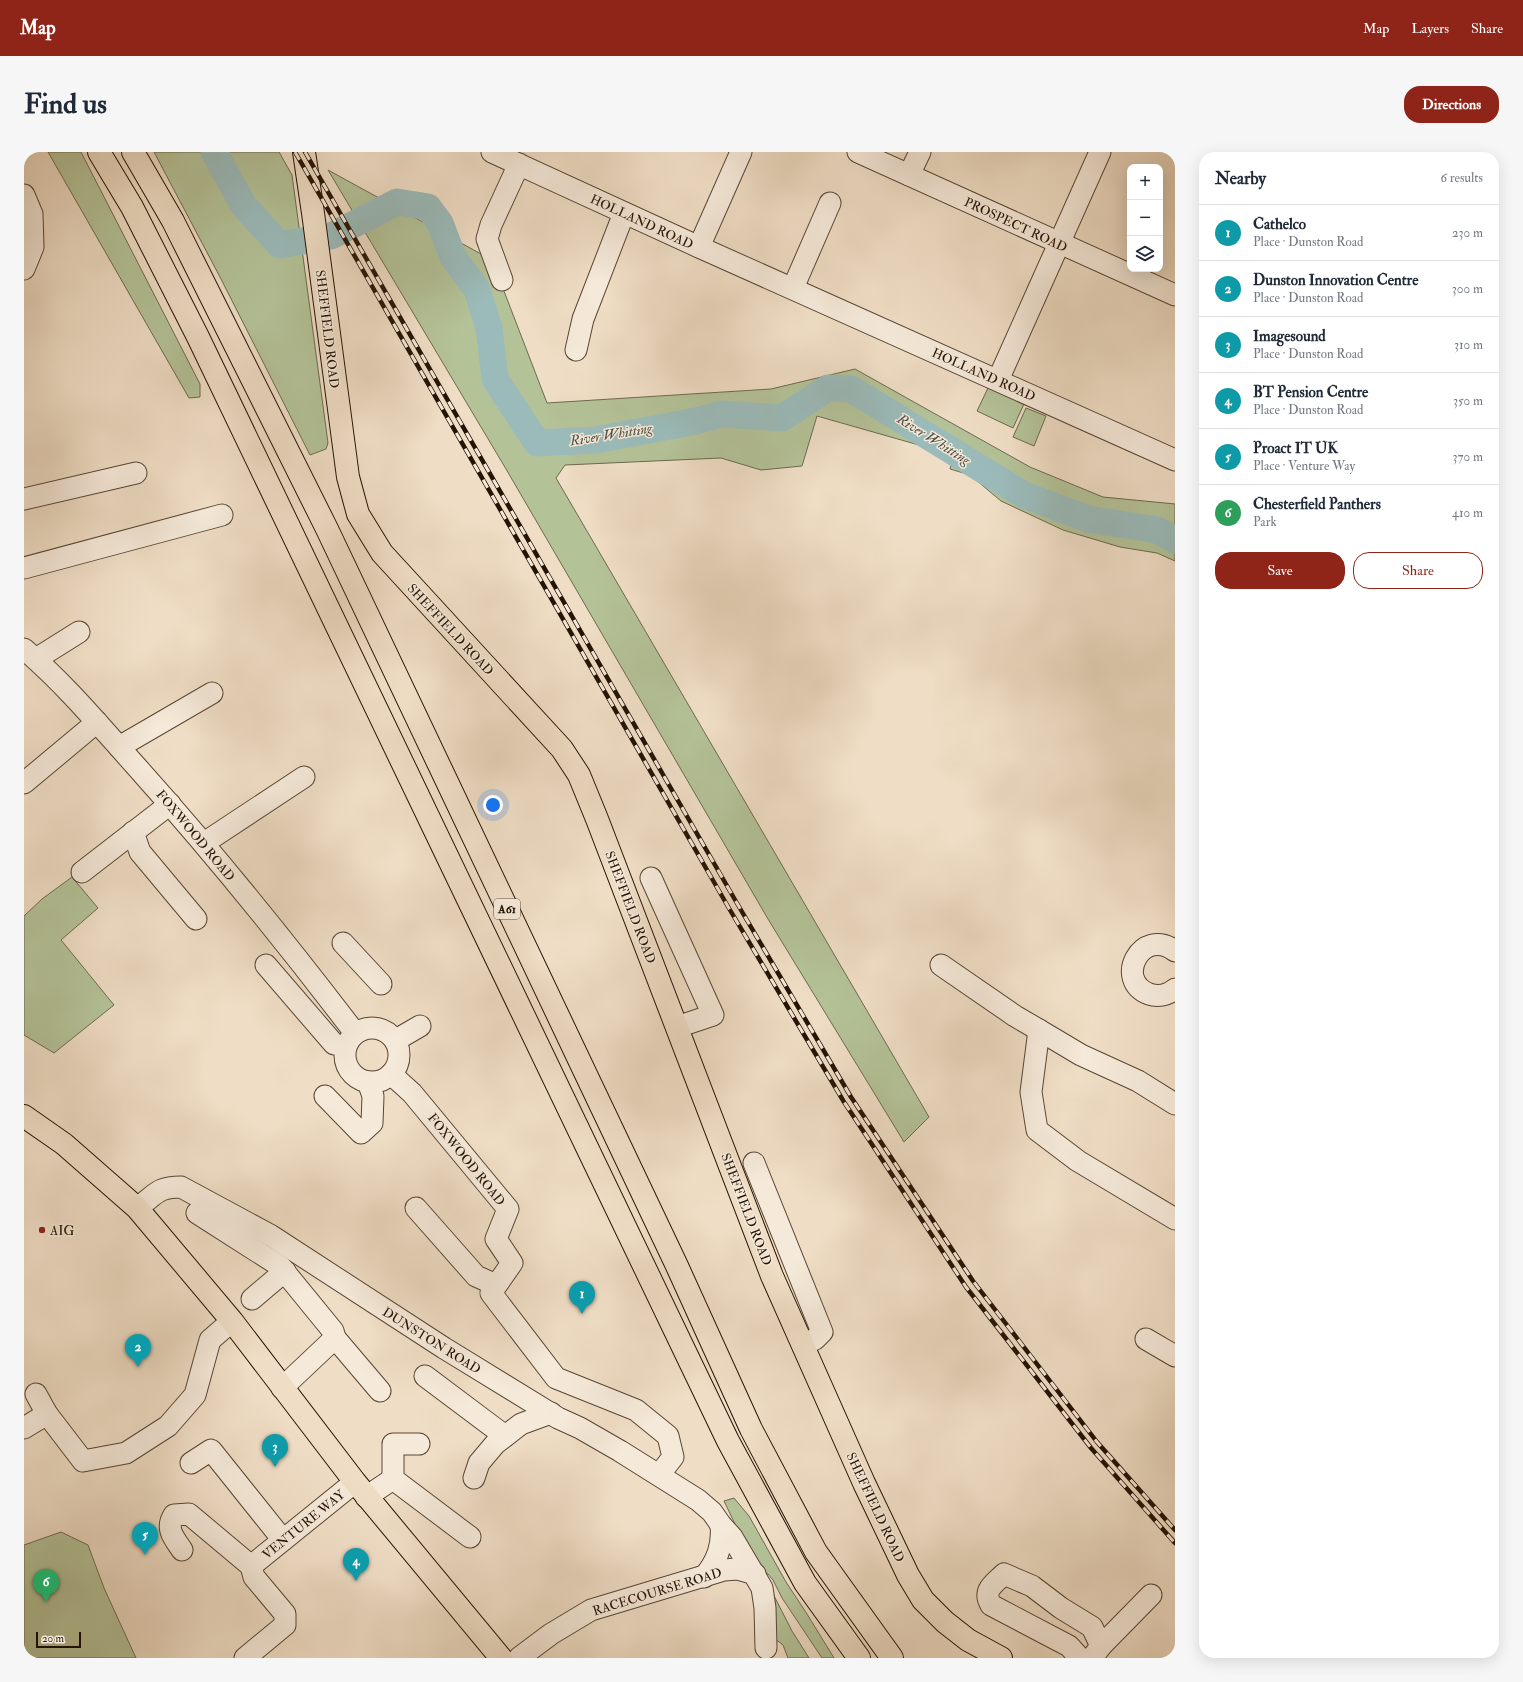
<!DOCTYPE html>
<html lang="en">
<head>
<meta charset="utf-8">
<style>
  :root { --surface:#fff; --page:#f6f6f7; --text:#1f2937; --muted:#747a83; --line:#e0e1e3; --accent:#8f2418 }
  body { margin:0; font-family:"IM FELL Double Pica",serif; background:var(--page); color:var(--text) }
  .controls { position:absolute; right:12px; top:12px; display:grid; overflow:hidden; border-radius:8px; box-shadow:0 4px 16px #0002 }
  .controls button { width:36px; height:36px; display:grid; place-items:center; padding:0; border:0; border-bottom:1px solid var(--line); background:var(--surface); color:var(--text); font:20px sans-serif }
  .scale { position:absolute; left:12px; bottom:10px; width:45px; box-sizing:border-box; padding-left:4px; border:2px solid #251304; border-top:0; font-size:11px; line-height:14px; white-space:nowrap; color:#251304; -webkit-text-stroke:3px #f5e9d9; paint-order:stroke }
  .you { position:absolute; left:469px; top:653px; width:14px; height:14px; margin:-10px; border:3px solid #fff; border-radius:50%; background:#1a73e8; box-shadow:0 0 0 6px #1a73e833 }
  .badge { display:grid; place-items:center; width:26px; height:26px; border-radius:50%; background:var(--accent); color:#fff; font-size:13px; font-weight:700 }
  .pin { position:absolute; translate:-50% -33px; filter:drop-shadow(0 1px 2px #0008) }
  .pin::after { content:''; position:absolute; top:21px; width:14px; height:12px; background:inherit; clip-path:polygon(0 0,100% 0,50% 100%) }
  .list { margin:0; padding:0; list-style:none }
  h2 { display:flex; justify-content:space-between; align-items:center; height:52px; margin:0; padding:0 16px; font-size:17px }
  h2 small { font-size:13px; font-weight:400; color:var(--muted) }
  .list li { display:grid; grid-template-columns:26px 1fr auto; gap:12px; align-items:center; box-sizing:border-box; height:56px; padding:0 16px; border-top:1px solid var(--line) }
  .list b { display:block; font-size:15px; white-space:nowrap }
  .list p { margin:0; font-size:13px; white-space:nowrap; color:var(--muted) }
  .list em { font-size:13px; font-style:normal; color:var(--muted) }
  .actions { display:flex; gap:8px; padding:12px 16px }
  .actions a { flex:1; padding:9px 0; border:1px solid var(--accent); border-radius:16px; text-align:center; font-size:14px; color:var(--accent) }
  .actions .main { background:var(--accent); color:#fff }
  .icon { flex:none; width:22px; height:22px; fill:none; stroke:currentColor; stroke-width:2; stroke-linecap:round; stroke-linejoin:round }
  .map { position:relative; flex:none; width:1151px; height:1506px; overflow:hidden; border-radius:16px }
  header { display:flex; align-items:center; gap:24px; box-sizing:border-box; height:56px; padding:0 20px; background:var(--accent); color:#fff }
  header strong { font-size:19px }
  nav { display:flex; gap:22px; margin-inline-start:auto; font-size:14px }
  .intro { display:flex; align-items:center; justify-content:space-between; box-sizing:border-box; height:96px; padding:0 24px }
  h1 { margin:0; font-size:28px }
  .button { padding:10px 18px; border-radius:16px; background:var(--accent); color:#fff; font-size:14px; font-weight:700 }
  main { display:flex; gap:24px; padding:0 24px }
  aside { flex:1; background:var(--surface); border-radius:16px; box-shadow:0 4px 16px #0002 }
  .map>svg:first-child { display:block }
  .green { fill:#b4c298; stroke:#6c6a4e }
  .lines { fill:none; stroke-linecap:round; stroke-linejoin:round }
  .river { stroke:#9bbbba; stroke-width:27 }
  .minor-casing { stroke:#584634; stroke-width:23 }
  .major-casing { stroke:#251304; stroke-width:24 }
  .highway-casing { stroke:#251304; stroke-width:24 }
  .minor { stroke:#f5e9d9; stroke-width:21 }
  .major { stroke:#efddc5; stroke-width:22 }
  .highway { stroke:#efddc5; stroke-width:22 }
  .rail-casing { stroke:#251304; stroke-width:4.5 }
  .rail { stroke:#f5e9d9; stroke-width:3; stroke-dasharray:9; stroke-linecap:butt }
  .poi-dot { fill:#8f2418; stroke:#f5e9d9; stroke-width:1.5 }
  .labels { text-anchor:middle; stroke-width:3; stroke-linejoin:round; paint-order:stroke }
  .shield { fill:#f5e9d9; stroke:#635344; stroke-width:1 }
  .shield-label { font-size:12px; font-weight:bold; fill:#251304 }
  .street-label { font-size:13px; fill:#251304; stroke:#f5e9d9 }
  .poi-label { font-size:13px; fill:#251304; stroke:#f5e9d9; text-anchor:start }
  .water-label { font-size:14px; font-style:italic; fill:#4e4e44; stroke:#f5e9d9 }
</style>
</head>
<body>
<header>
<strong>Map</strong>
<nav><a>Map</a><a>Layers</a><a>Share</a></nav>
</header>
<div class="intro"><h1>Find us</h1><a class="button">Directions</a></div>
<main>
<div class="map">
<svg width="1151" height="1506" viewBox="0 0 1151 1506">
  <rect width="100%" height="100%" fill="#efddc5"/>
  <filter id="stains"><feTurbulence type="fractalNoise" baseFrequency=".005" numOctaves="4"/><feColorMatrix values="0 0 0 0 .2 0 0 0 0 .09 0 0 0 0 .02 0 0 0 .5 -.17"/></filter>
  <radialGradient id="worn" r=".72"><stop offset=".6" stop-color="#630" stop-opacity="0"/><stop offset="1" stop-color="#630" stop-opacity=".3"/></radialGradient>
  <!-- green -->
  <g class="green">
    <path d="M24 0H57L58 2 176 232V245L165 246Z"/>
    <path d="M130 0H255L268 23 304 291 302 297 286 303 196 125Z"/>
    <path d="M304 18 468 108 523 251 747 237 831 217 1006 315 1079 345 1151 352V409L1133 401 1096 395 1039 378 977 349 946 323 926 317 930 303 793 264 778 314 737 318 697 306 541 313 532 326 905 965 880 990 744 767 482 317Z"/>
    <path d="M964 236 1000 252 989 276 953 259Z"/>
    <path d="M1002 256 1022 264 1010 294 989 285Z"/>
    <path d="M48 725 74 756 37 788 90 853 30 901 0 883V764L18 747Z"/>
    <path d="M710 1346 725 1364 762 1430 783 1462 810 1506H798L758 1446 749 1428 744 1422 731 1414 700 1349Z"/>
    <path d="M37 1380 64 1393 80 1436 112 1506H0V1393Z"/>
    <path d="M747 1438 768 1479 785 1506H764L759 1493 750 1486Z"/>
  </g>
  <g class="lines">
    <!-- river -->
    <path class="river" d="M190 0 220 54 256 93 307 84 373 50 404 55 416 71 429 105 453 138 465 176 471 227 513 291 572 288 672 269 698 262 758 266 804 236 827 237 1000 343 1064 367 1133 378 1151 388"/>
    <!-- minor casing -->
    <g class="minor-casing">
      <g id="minor">
        <path d="M468 0 675 95 1151 308"/>
        <path d="M834 0 1151 143"/>
        <path d="M885 23 896 0"/>
        <path d="M0 43 8 62 9 95 0 117"/>
        <path d="M675 95 717 0"/>
        <path d="M478 128 463 87 467 73 495 12"/>
        <path d="M769 136 806 51"/>
        <path d="M552 198 559 167 600 61"/>
        <path d="M974 228 1076 0"/>
        <path d="M0 347 112 321"/>
        <path d="M0 416 198 363"/>
        <path d="M0 497C41 532 75 573 111 613 188 699 261 789 331 881"/>
        <path d="M12 507 55 480"/>
        <path d="M95 595 188 541"/>
        <path d="M0 631 73 570"/>
        <path d="M109 680 116 700 172 767"/>
        <path d="M180 691 280 625"/>
        <path d="M58 720 146 652"/>
        <path d="M627 726 689 863 653 875"/>
        <path d="M319 791 357 832"/>
        <path d="M1151 799C1118 774 1089 828 1125 842 1134 845 1144 843 1151 837"/>
        <path d="M242 813 310 892"/>
        <path d="M917 813 991 864 1015 878 1057 903 1114 929 1151 952"/>
        <circle cx="348" cy="903" r="27"/>
        <path d="M1015 878 1007 940 1013 978 1054 1009 1151 1067"/>
        <path d="M372 888 396 874"/>
        <path d="M367 922 388 941 484 1057 472 1087 488 1111 467 1141 532 1226 612 1258 644 1284 649 1305 635 1323"/>
        <path d="M301 944 337 981 348 971 349 944 344 930"/>
        <path d="M730 1011 798 1180 791 1187 779 1193"/>
        <path d="M113 1056C132 1043 132 1035 157 1035L246 1083 420 1196 534 1266 556 1276 596 1299 674 1348 688 1360 697 1373 708 1385 738 1436 741 1456 742 1496"/>
        <path d="M392 1056 452 1124 472 1133"/>
        <path d="M173 1061 256 1114 309 1179 311 1186"/>
        <path d="M228 1147 261 1119"/>
        <path d="M1122 1187 1151 1204"/>
        <path d="M401 1224 481 1284"/>
        <path d="M258 1236 311 1186 356 1239"/>
        <path d="M12 1242 23 1262 59 1309 102 1301 144 1274 171 1243 186 1188 208 1169"/>
        <path d="M0 1276 23 1262"/>
        <path d="M395 1292H369V1327L446 1385"/>
        <path d="M167 1311 187 1298 259 1388"/>
        <path d="M450 1326 455 1311 471 1292 497 1272 527 1261"/>
        <path d="M342 1345 369 1327"/>
        <path d="M158 1398C150 1386 141 1377 150 1363L165 1362 227 1414 230 1425 261 1462V1473L221 1506"/>
        <path d="M227 1414 331 1330"/>
        <path d="M680 1425C693 1409 699 1394 697 1373"/>
        <path d="M1077 1494 1127 1443"/>
        <path d="M495 1506 527 1482 567 1458 700 1418 713 1417 731 1422"/>
        <path d="M1056 1506 1045 1494 967 1453C958 1438 970 1432 980 1422L1008 1434 1037 1456 1068 1475 1077 1494 1068 1506"/>
      </g>
    </g>
    <!-- major casing -->
    <g class="major-casing">
      <g id="major">
        <path d="M280 0 289 61 324 325 334 362 358 401 538 597 555 623 573 667 748 1124 840 1331 884 1423 899 1448 921 1470 944 1488 977 1506"/>
        <path d="M0 964 40 992 113 1056 208 1169 331 1330 477 1506"/>
      </g>
    </g>
    <!-- highway casing -->
    <g class="highway-casing">
      <g id="highway">
        <path d="M75 0 108 55 174 185 704 1289 781 1431 835 1506"/>
        <path d="M109 0 149 69 303 377 653 1114 727 1277 792 1400 868 1506"/>
      </g>
    </g>
    <!-- minor -->
    <use href="#minor" class="minor"/>
    <!-- major -->
    <use href="#major" class="major"/>
    <!-- highway -->
    <use href="#highway" class="highway"/>
    <!-- rail casing -->
    <g class="rail-casing">
      <g id="rail">
        <path d="M271 0 706 758 820 950 942 1135 1067 1296 1151 1391"/>
        <path d="M281 0 714 753 827 945 949 1129 1073 1290 1151 1378"/>
      </g>
    </g>
    <!-- rail -->
    <use href="#rail" class="rail"/>
  </g>
  <!-- markers -->
  <circle class="poi-dot" cx="18" cy="1078" r="4"/>
  <g class="labels">
    <!-- shield labels -->
    <rect class="shield" x="470" y="747" width="26" height="20" rx="3"/>
    <g class="shield-label">
      <text x="483" y="761">A61</text>
    </g>
    <!-- street labels -->
    <g class="street-label">
      <text transform="translate(618 69) rotate(25)" y="5">HOLLAND ROAD</text>
      <text transform="translate(992 72) rotate(25)" y="5">PROSPECT ROAD</text>
      <text transform="translate(304 177) rotate(83)" y="5">SHEFFIELD ROAD</text>
      <text transform="translate(960 222) rotate(24)" y="5">HOLLAND ROAD</text>
      <text transform="translate(427 477) rotate(47)" y="5">SHEFFIELD ROAD</text>
      <text transform="translate(172 683) rotate(50)" y="5">FOXWOOD ROAD</text>
      <text transform="translate(607 755) rotate(69)" y="5">SHEFFIELD ROAD</text>
      <text transform="translate(443 1007) rotate(51)" y="5">FOXWOOD ROAD</text>
      <text transform="translate(723 1057) rotate(69)" y="5">SHEFFIELD ROAD</text>
      <text transform="translate(408 1188) rotate(32)" y="5">DUNSTON ROAD</text>
      <text transform="translate(852 1355) rotate(65)" y="5">SHEFFIELD ROAD</text>
      <text transform="translate(279 1372) rotate(-39)" y="5">VENTURE WAY</text>
      <text transform="translate(633 1439) rotate(-17)" y="5">RACECOURSE ROAD</text>
    </g>
    <!-- poi labels -->
    <g class="poi-label">
      <text x="26" y="1083">AIG</text>
    </g>
    <!-- water labels -->
    <g class="water-label">
      <text transform="translate(587 282) rotate(-9)" y="5">River Whitting</text>
      <text transform="translate(910 287) rotate(32)" y="5">River Whitting</text>
    </g>
  </g>
  <rect width="100%" height="100%" filter="url(#stains)"/>
  <rect width="100%" height="100%" fill="url(#worn)"/>
</svg>
<div class="controls">
<button>+</button>
<button>−</button>
<button><svg class="icon" aria-label="layers" viewBox="0 0 24 24"><path d="M12 4l9 5-9 5-9-5zM3 14l9 5 9-5"/></svg></button>
</div>
<div class="scale">20 m</div>
<div class="you"></div>
<div class="pin badge" style="left:558px;top:1162px;background:#0f9aa8">1</div>
<div class="pin badge" style="left:114px;top:1215px;background:#0f9aa8">2</div>
<div class="pin badge" style="left:251px;top:1315px;background:#0f9aa8">3</div>
<div class="pin badge" style="left:332px;top:1429px;background:#0f9aa8">4</div>
<div class="pin badge" style="left:121px;top:1403px;background:#0f9aa8">5</div>
<div class="pin badge" style="left:22px;top:1450px;background:#2e9e5b">6</div>
</div>
<aside>
<h2>Nearby<small>6 results</small></h2>
<ul class="list">
<li><span class="badge" style="background:#0f9aa8">1</span><div><b>Cathelco</b><p>Place · Dunston Road</p></div><em>230 m</em></li>
<li><span class="badge" style="background:#0f9aa8">2</span><div><b>Dunston Innovation Centre</b><p>Place · Dunston Road</p></div><em>300 m</em></li>
<li><span class="badge" style="background:#0f9aa8">3</span><div><b>Imagesound</b><p>Place · Dunston Road</p></div><em>310 m</em></li>
<li><span class="badge" style="background:#0f9aa8">4</span><div><b>BT Pension Centre</b><p>Place · Dunston Road</p></div><em>350 m</em></li>
<li><span class="badge" style="background:#0f9aa8">5</span><div><b>Proact IT UK</b><p>Place · Venture Way</p></div><em>370 m</em></li>
<li><span class="badge" style="background:#2e9e5b">6</span><div><b>Chesterfield Panthers</b><p>Park</p></div><em>410 m</em></li>
</ul>
<div class="actions"><a class="main">Save</a><a>Share</a></div>
</aside>
</main>
</body>
</html>
